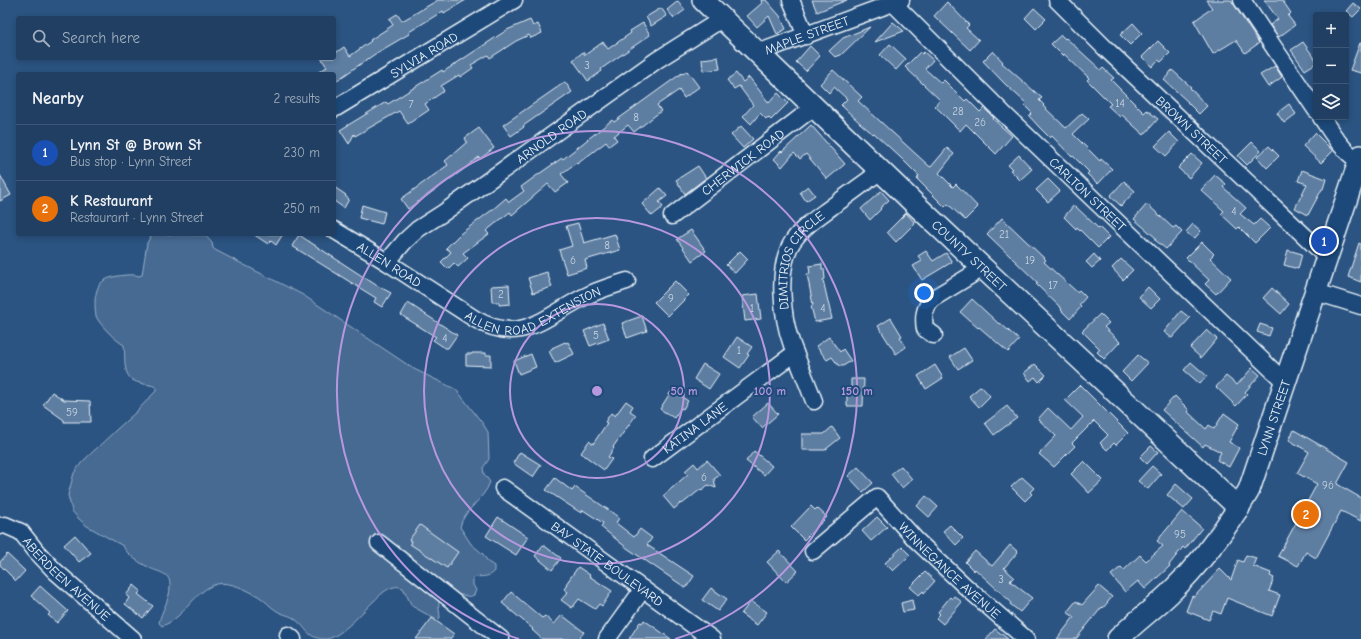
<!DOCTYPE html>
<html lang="en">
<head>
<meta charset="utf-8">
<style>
  :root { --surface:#203f62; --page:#2d4a6b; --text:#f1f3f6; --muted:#a2afbe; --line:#3d5877; --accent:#8bbbb9 }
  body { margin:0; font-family:"Comic Neue",sans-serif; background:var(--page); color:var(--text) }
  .controls { position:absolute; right:12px; top:12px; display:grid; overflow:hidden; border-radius:4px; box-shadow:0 2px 6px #0003 }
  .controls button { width:36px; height:36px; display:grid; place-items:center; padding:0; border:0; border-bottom:1px solid var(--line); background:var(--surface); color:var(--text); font:20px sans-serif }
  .you { position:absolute; left:924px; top:293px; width:14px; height:14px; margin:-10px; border:3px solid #fff; border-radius:50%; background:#1a73e8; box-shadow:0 0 0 6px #1a73e833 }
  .badge { display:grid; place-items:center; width:26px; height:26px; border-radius:50%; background:var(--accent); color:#fff; font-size:13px; font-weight:700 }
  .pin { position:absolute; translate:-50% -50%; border:2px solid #fff; box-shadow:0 1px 4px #0006 }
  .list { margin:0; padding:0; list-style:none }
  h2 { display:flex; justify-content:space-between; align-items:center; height:52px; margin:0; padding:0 16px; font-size:17px }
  h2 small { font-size:13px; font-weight:400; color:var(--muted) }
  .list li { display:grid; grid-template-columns:26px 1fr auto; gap:12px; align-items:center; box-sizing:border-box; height:56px; padding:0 16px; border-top:1px solid var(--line) }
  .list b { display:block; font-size:15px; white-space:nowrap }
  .list p { margin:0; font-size:13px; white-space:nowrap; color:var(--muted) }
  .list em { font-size:13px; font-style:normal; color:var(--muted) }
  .icon { flex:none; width:22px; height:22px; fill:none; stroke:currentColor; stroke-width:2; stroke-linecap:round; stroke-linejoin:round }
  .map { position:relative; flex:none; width:1361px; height:639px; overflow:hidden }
  .search { position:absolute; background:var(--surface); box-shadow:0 2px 6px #0003; left:16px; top:16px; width:320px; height:44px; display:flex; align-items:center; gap:10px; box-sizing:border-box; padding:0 14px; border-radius:4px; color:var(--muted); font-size:15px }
  .panel { position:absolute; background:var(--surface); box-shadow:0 2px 6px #0003; left:16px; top:72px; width:320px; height:164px; border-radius:4px }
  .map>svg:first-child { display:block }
  .green { fill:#476b93; stroke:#98aec6 }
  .building { fill:#5d7da1; stroke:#e8f1f8 }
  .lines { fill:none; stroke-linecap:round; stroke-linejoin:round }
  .minor-casing { stroke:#e8f1f8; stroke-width:19 }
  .major-casing { stroke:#e8f1f8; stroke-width:24 }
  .minor { stroke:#1f4a7a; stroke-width:16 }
  .major { stroke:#1f4a7a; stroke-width:21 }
  .ring { fill:none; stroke:#b798de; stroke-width:2 }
  .labels { text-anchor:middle; stroke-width:4; stroke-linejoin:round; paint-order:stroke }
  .number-label { font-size:11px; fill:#c5d4e2 }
  .street-label { font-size:13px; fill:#e8f1f8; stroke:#1f4a7a }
  .centre { fill:#b798de; stroke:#1f4a7a; stroke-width:2 }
  .ring-label { font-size:12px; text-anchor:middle; font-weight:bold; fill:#b798de; stroke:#1f4a7a; stroke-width:4; stroke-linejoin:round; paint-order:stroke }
</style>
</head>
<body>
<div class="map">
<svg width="1361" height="639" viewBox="0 0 1361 639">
  <rect width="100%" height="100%" fill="#2b5482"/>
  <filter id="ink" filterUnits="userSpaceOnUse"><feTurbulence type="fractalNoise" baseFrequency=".025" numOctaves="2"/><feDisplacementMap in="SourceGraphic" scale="8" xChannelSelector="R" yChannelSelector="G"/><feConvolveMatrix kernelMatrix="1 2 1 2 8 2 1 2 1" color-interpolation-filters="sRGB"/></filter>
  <g filter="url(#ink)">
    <!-- green -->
    <path class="green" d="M152 234 205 235 212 243 213 248 215 250 303 295 414 369 455 389 459 393 483 424 488 432 489 459 483 468 484 474 490 482C484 500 464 509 460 527L471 544 483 554 488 562 494 566V571C488 579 481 575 473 578V585L476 590 474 595C467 598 466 595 460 595 454 596 452 605 447 607L442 601 439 602C438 608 440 612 440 618L435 619 412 606 403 588C399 587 397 586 394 587 386 589 380 595 374 601 363 611 342 636 327 639 307 639 308 629 296 620 291 615 283 615 277 611 270 607 265 600 258 596 247 590 230 581 217 584 194 590 185 618 162 626L159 623C161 611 170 600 170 587 171 572 159 573 150 568 140 563 128 556 123 546L87 526 78 518 72 511 68 495 74 473 82 462 116 430 135 413 156 391V387C151 384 145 385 140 383 121 379 126 360 124 345 116 341 99 324 96 316 95 311 95 305 95 300 97 284 101 279 118 276 124 275 133 274 139 276L142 275 147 243Z"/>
    <!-- building -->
    <g class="building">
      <path d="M438 0H466L444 13 443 11 409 32V34L375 54 336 81 334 78V74H315L327 67 321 58H334V54L344 47 350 56 371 41 370 40 393 25 389 19 397 14 402 21Z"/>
      <path d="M761 0H766L780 16 786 29 777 34 769 16 757 27 747 16 762 3Z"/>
      <path d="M812 0H847L817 12Z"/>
      <path d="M1206 0H1231L1259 43 1245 53 1236 40 1213 54 1194 21 1212 8Z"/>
      <path d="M1264 0H1282L1291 13 1288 16 1295 25 1279 37 1270 25 1278 19Z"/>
      <path d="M678 1 685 10 674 18 667 10Z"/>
      <path d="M947 2 969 25 966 28 979 40 970 50 934 16Z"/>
      <path d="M1353 3 1361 9 1353 17 1346 11Z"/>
      <path d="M661 8 667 16 651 26 646 17Z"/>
      <path d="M1034 8 1046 19 1036 29 1025 18Z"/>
      <path d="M530 20 533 26 538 24 542 33 531 38 529 35 516 41 490 58 488 55 471 65 473 68 460 77 459 75 441 86 444 91 425 104 429 110 408 124 399 111 355 136 354 134 349 144 340 130 386 102 388 104 442 70 443 72 507 30Z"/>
      <path d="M893 22 904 31 875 42Z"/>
      <path d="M643 23 650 35 601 69 602 71 588 81 573 60 583 52 585 55 603 42 608 49 631 33 630 31Z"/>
      <path d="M1133 23 1142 33 1130 45 1120 35Z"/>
      <path d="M870 27 841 55 835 57 829 51 843 38Z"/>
      <path d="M1061 35 1065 39 1066 38 1101 70 1103 68 1114 78 1111 80 1144 113 1147 110 1158 119 1144 135 1122 115 1120 117 1108 106 1111 104 1087 80 1089 78 1064 54 1063 56 1051 44Z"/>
      <path d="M1158 41 1170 53 1161 62 1158 60 1152 67 1142 57Z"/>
      <path d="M1303 42 1316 60V63L1305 70 1291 50Z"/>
      <path d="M1360 43H1361V73L1350 70Z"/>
      <path d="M890 44 906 59 896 70 880 55Z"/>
      <path d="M810 46 820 56 806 71 796 62Z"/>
      <path d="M993 51 1003 62 1002 63 1042 98 1039 100 1044 105 1043 106 1066 128 1082 113 1089 119 1073 134 1100 161 1101 159 1112 169 1098 184 1087 174 1089 172 1073 156 1072 157 1052 136 1050 138 1040 128 1029 116 1032 113 1024 105 1026 103 1005 84 983 61Z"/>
      <path d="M920 52 922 54 924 52 933 60 925 69 941 83 944 80 965 101 967 99 980 112 984 108 994 118 993 119 1012 136 996 154 966 124 960 131 935 106 940 100 905 67Z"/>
      <path d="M718 57 720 69 703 71 702 59Z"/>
      <path d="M1275 66 1282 77 1268 87 1260 75Z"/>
      <path d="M833 70 862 97 858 101 929 166 931 167 947 148 954 154 939 173 953 187 956 184 978 207 965 220 948 204 945 207 917 179 919 176 902 159 874 133 873 134 861 124 841 105 847 99 834 87 829 93 820 84Z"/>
      <path d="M1172 70 1191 87 1190 88 1207 106 1199 114 1187 102H1188L1164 80Z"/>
      <path d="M687 71 699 87 684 98 679 90 657 105 661 111 634 132 628 125 614 136 617 140 609 146 606 142 577 164 576 163 561 174 568 183 555 192 548 184 512 215 510 212 486 231 489 234 463 253 468 258 458 267 454 263 448 269 441 262 451 252 446 248 460 234 492 210 506 198 509 202 524 191 521 187 536 176 562 158 563 159 612 120 614 122 682 73 683 74Z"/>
      <path d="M736 73 743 82 749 77 769 103 778 93 788 103 771 120 768 117 766 119 760 113 751 124 743 116 753 105 739 86 734 89 727 80Z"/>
      <path d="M565 82 572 92 523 126 524 127 511 136 503 125Z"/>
      <path d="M1289 104 1296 114 1284 123 1277 113Z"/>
      <path d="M811 125 845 164 827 179 806 154 800 159 794 153 782 167 774 159 781 151 782 152Z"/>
      <path d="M741 126 753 139 743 148 731 135Z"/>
      <path d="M479 128 494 148 480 159 479 157 460 172 408 209 401 199 448 165 445 161 467 142 465 138Z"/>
      <path d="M1169 132 1179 142 1166 156 1155 146Z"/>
      <path d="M1315 133 1333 151 1321 163 1303 146Z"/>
      <path d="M1252 142 1261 151 1247 165 1238 156Z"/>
      <path d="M1269 146 1279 156 1267 168 1257 157Z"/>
      <path d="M1192 154 1202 163 1189 178 1178 168Z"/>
      <path d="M1019 155 1032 169 1020 180 1010 170 1012 169 1008 165Z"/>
      <path d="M698 166 706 178 685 194 676 180Z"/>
      <path d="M1302 170 1326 179 1323 189H1322L1308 215 1295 208 1307 184 1298 181Z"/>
      <path d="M0 175 11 195 0 201Z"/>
      <path d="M1215 175 1226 184 1223 187 1246 208 1240 214 1254 225 1260 219 1270 228 1255 243 1239 227 1237 229 1221 214 1224 211 1201 190Z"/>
      <path d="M1048 179 1060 191 1048 202 1036 190Z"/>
      <path d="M1124 181 1135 191 1121 206 1110 196Z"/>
      <path d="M808 186 815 195 806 201 800 192Z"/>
      <path d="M334 187 346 195 345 196 349 199 344 208 334 201Z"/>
      <path d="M660 188 667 196 659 202 663 207 652 216 642 204Z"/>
      <path d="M881 191 889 200 880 208 881 209 870 220 861 209Z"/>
      <path d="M1147 204 1173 228 1176 226 1182 232 1166 249 1155 240 1156 238 1134 219Z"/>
      <path d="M362 205 385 212 382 224 359 218Z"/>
      <path d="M1074 205 1098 228 1099 227 1109 237 1098 248 1077 227 1076 229 1064 217Z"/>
      <path d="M906 213 915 223 896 242 887 232Z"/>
      <path d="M1002 218 1046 260 1044 262 1058 275 1077 292 1079 290 1086 297 1079 305 1081 307 1070 319 1061 310 1062 309 1036 284 1038 283 987 234Z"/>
      <path d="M578 223 584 243 615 234 620 250 585 260 587 268 567 274 559 250 572 246 566 226Z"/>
      <path d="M1193 224 1201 231 1194 239 1186 232Z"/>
      <path d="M691 230 706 251 692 261 677 239Z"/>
      <path d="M253 234H283L276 245 271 241 268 244Z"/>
      <path d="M299 235 376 285 391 293 382 307 374 302 376 298 292 246Z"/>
      <path d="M1202 242 1214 254 1210 258 1231 278 1216 294 1205 284 1209 280 1186 258Z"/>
      <path d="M1359 243 1361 244V282L1348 277Z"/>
      <path d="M1288 250 1302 254 1298 269 1284 265Z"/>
      <path d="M740 251 748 259 735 273 726 265Z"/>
      <path d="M926 251 933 261 946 253 952 262 922 280 913 266 922 261 918 256Z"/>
      <path d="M1094 254 1100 261 1092 268 1086 262Z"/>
      <path d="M1121 259 1133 270 1123 280 1112 268Z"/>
      <path d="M822 264V269H824L825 279 823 280 832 319 815 322 811 306 813 305 807 274H810L809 266Z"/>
      <path d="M547 272 552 287 533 293 528 278Z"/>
      <path d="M675 281 689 295 668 316 654 302Z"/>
      <path d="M509 285 510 304 499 305V302H492L491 286Z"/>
      <path d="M1148 287 1160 299 1151 308 1139 297Z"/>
      <path d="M1272 288 1289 304 1281 314 1263 298Z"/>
      <path d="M758 294 761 319 745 321 742 296Z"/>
      <path d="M972 299 999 324 1000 323 1019 340 1008 352 979 327 978 328 960 312Z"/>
      <path d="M408 303 457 335 448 348H445L433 340 436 337 401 315Z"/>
      <path d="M1181 311 1190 318 1172 338 1164 332Z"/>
      <path d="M1100 314 1109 323 1104 327 1120 342 1104 359 1097 352 1100 349 1082 331Z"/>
      <path d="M642 316 647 331 627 338 622 323Z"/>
      <path d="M891 318 902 336 900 337 906 347 896 354 878 326Z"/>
      <path d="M603 323 609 339 590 346 584 331Z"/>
      <path d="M1260 324 1272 328 1269 336 1257 332Z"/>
      <path d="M1207 330 1217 339 1201 358 1190 348Z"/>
      <path d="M737 337 752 347 747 354 749 355 740 368 724 357Z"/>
      <path d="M829 337 840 352 843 349 851 361 843 366H839L832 357 827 360 816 346Z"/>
      <path d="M565 342 566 343 568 342 574 354 555 363 549 351 552 349V348Z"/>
      <path d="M964 348 972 360 958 369 950 357Z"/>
      <path d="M472 353H486V355H491V366L466 365V354H472Z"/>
      <path d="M531 354 536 367 519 374 514 361Z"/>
      <path d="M1138 355 1148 363 1131 381 1122 372Z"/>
      <path d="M1191 362 1207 376 1200 384 1184 370Z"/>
      <path d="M703 364 719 374 709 389 694 379Z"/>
      <path d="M1035 364 1046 375 1039 382 1035 377 1030 381 1024 373Z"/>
      <path d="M935 365 943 378 926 389 918 376Z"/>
      <path d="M1252 368 1260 375 1245 392 1247 394 1236 406 1216 387 1226 376 1237 385Z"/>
      <path d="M851 379H864L863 406H847V389H851Z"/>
      <path d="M1080 385 1128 433 1116 445 1114 443 1107 450 1100 443 1108 435 1094 421 1072 443 1075 446 1054 467 1039 454 1056 436 1038 419 1048 408 1071 430 1083 417 1065 400Z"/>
      <path d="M981 386 990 396 979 407 969 396Z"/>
      <path d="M672 390 688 401 683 409 681 408 674 418 660 409Z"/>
      <path d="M52 392 64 400 90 401 91 422H64V420L43 405Z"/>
      <path d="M1175 396 1189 410 1188 412 1206 429 1209 425 1214 429 1224 413 1239 424 1229 442 1239 448 1229 467 1217 460 1221 452 1205 444 1203 447 1162 410Z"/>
      <path d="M626 401 633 406 630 411 636 415 613 447 614 448 608 457 612 459 604 470 581 453 589 441 593 444 607 423 605 422 611 413 615 416Z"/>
      <path d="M768 403 778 414 762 428 752 417Z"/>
      <path d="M1007 406 1017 418 994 435 985 423Z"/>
      <path d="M832 427 840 438 825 450H802V434H824Z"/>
      <path d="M1294 430 1349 462 1337 484 1361 498V521L1341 511 1316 558 1306 552 1298 566 1278 556 1317 484 1297 473 1309 452 1289 440Z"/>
      <path d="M1151 446 1158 452 1147 464 1140 457Z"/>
      <path d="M754 451 772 466 764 475 746 461Z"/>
      <path d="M520 452 541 465 533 477 513 463Z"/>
      <path d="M707 460 720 475 714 479 716 488 708 485 702 490 701 489 682 504 681 503 674 509 663 496 688 474 685 471 694 463 698 468Z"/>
      <path d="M1084 461 1103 480 1089 493 1071 474Z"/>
      <path d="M901 466 912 479 902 488 891 474Z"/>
      <path d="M1152 466 1161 474 1148 489 1138 481Z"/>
      <path d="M858 467 873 483 863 492 848 476Z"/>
      <path d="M1022 477 1034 488 1030 492 1032 494 1025 501 1011 487Z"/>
      <path d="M555 478 572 491 575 487 613 513 619 518 616 523 634 537 640 529 652 538 647 545 694 576 686 588 627 548 601 527 603 523 583 510 581 513 546 490Z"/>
      <path d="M1176 484 1193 499 1184 509 1167 495Z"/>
      <path d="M926 496 938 507 929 517 917 506Z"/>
      <path d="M811 506 815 510 817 508 827 517 804 540 791 527Z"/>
      <path d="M1182 511 1202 528 1185 549 1183 547 1169 565 1170 566 1145 589 1138 581 1125 592 1111 575 1121 567 1124 570 1140 555 1146 561 1163 546 1157 541Z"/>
      <path d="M498 517 528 537 516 555 486 536Z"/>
      <path d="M877 517 887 527 871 541 862 531Z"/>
      <path d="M420 525 458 552 447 568 410 544 411 541 409 540Z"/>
      <path d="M950 525 963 538 956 545 943 531Z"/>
      <path d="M75 535 91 553 79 562 64 545Z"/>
      <path d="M543 545 561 558 552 570 535 556Z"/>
      <path d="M1010 545 1018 552 1004 568 1014 577 1010 581 1032 598 1020 612 1010 604 1011 602 975 569 974 571 965 562 975 551 992 566Z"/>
      <path d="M902 547 910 555 893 571 885 563Z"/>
      <path d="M779 551 798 571 786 582 767 562Z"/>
      <path d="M7 554 25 571 16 581 0 565V562Z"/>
      <path d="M1246 555 1256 558 1253 566 1271 573 1270 576 1274 578 1269 591 1280 595 1272 616 1227 598 1221 614 1213 611 1209 620 1186 611 1192 596 1194 597 1220 569 1231 580 1238 560 1243 562Z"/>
      <path d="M578 567 590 575 589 576 612 591 602 606 599 604 595 609 579 599 572 608 561 600 568 592 564 589 567 585 566 584Z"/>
      <path d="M925 572 935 581 924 593 923 591 919 595 910 587Z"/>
      <path d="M134 585 141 591 138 594 153 606 143 618 125 604 129 598 126 595Z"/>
      <path d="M40 586 68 611 57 623 48 615 50 613 31 596Z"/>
      <path d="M1099 586 1112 597 1103 608 1102 607 1076 639H1057L1074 617 1067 612 1076 601 1082 605Z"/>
      <path d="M711 588 727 599 718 611 702 600Z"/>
      <path d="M511 592 542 618 545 616 554 624 562 615 584 632 579 639H542L532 630 533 629 502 603Z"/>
      <path d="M954 596 962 602 943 624 936 618 940 614 938 612 950 597 952 599Z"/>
      <path d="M912 600 914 610 903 612 901 603Z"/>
      <path d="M751 601 767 612 757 625 741 614Z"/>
      <path d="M432 618 454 634 450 639H416Z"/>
      <path d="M644 620 671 639H629L640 622 642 623Z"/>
      <path d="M995 629 1008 639H986Z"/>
    </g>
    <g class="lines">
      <!-- minor casing -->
      <g class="minor-casing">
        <g id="minor">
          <path d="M791 0 806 36"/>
          <path id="s1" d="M1057 0 1105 48 1327 257"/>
          <path d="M1242 0 1316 110"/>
          <path id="s2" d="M893 3 1003 113 1286 383"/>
          <path id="s3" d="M757 53 901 0"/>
          <path id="s4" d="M334 109 514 0"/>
          <path d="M1321 117C1332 133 1342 151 1359 161"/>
          <path id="s5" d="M672 216 814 107"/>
          <path id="s6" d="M334 230 387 262 475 319C521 346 544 317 584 297 597 290 612 286 627 281"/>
          <path id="s7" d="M387 262 405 241 418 229 443 213 657 60 722 19"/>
          <path d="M1316 292 1361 306"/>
          <path d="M934 335 925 329C923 317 924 309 932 299L983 268"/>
          <path id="s8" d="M814 401C807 382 799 364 792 345 782 318 776 266 793 241 803 226 820 216 834 205 850 194 865 182 881 171"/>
          <path id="s9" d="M652 459 795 353"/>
          <path id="s10" d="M503 488 712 639"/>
          <path id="s11" d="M0 526 5 525 21 532 36 551 55 571 133 639"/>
          <path d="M379 543 501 639"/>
          <path id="s12" d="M813 551 877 497 916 540 966 587 1026 639"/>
          <path d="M288 635 293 639"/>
          <path d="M607 639 643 589"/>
        </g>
      </g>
      <!-- major casing -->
      <g class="major-casing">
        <g id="major">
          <path id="s13" d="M703 0 917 206 1239 508"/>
          <path id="s14" d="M1118 639C1134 623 1152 610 1169 594 1201 563 1227 528 1249 490L1361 156"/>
        </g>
      </g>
      <!-- minor -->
      <use href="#minor" class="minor"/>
      <!-- major -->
      <use href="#major" class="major"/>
    </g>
  </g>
  <!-- distance rings -->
  <g class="ring">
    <circle cx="597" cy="391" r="87"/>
    <circle cx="597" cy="391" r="173"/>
    <path d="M519 639A260 260 0 1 1 675 639"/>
  </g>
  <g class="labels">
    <!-- number labels -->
    <g class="number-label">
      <text x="587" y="69">3</text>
      <text x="1120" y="107">14</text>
      <text x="411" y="108">7</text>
      <text x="958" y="115">28</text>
      <text x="636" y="121">8</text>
      <text x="980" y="126">26</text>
      <text x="1234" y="215">4</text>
      <text x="1004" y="238">21</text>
      <text x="607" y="249">8</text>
      <text x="573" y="264">6</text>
      <text x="1030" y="264">19</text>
      <text x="1053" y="289">17</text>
      <text x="501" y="298">2</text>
      <text x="671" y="302">9</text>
      <text x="752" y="312">1</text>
      <text x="823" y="312">4</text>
      <text x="596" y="339">5</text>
      <text x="445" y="342">4</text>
      <text x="739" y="354">1</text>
      <text x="72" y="416">59</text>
      <text x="704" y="481">6</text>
      <text x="1328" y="489">96</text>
      <text x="1180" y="538">95</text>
      <text x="1001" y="583">3</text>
    </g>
    <!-- street labels -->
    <g class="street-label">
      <text dy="5" stroke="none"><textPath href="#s3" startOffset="53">MAPLE STREET</textPath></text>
      <text dy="5" stroke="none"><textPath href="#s4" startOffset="105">SYLVIA ROAD</textPath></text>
      <text dy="5" stroke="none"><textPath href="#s1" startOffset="187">BROWN STREET</textPath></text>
      <text dy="5" stroke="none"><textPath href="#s7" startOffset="208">ARNOLD ROAD</textPath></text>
      <text dy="5" stroke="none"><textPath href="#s5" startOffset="89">CHERWICK ROAD</textPath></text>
      <text dy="5" stroke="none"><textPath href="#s2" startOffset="273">CARLTON STREET</textPath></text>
      <text dy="5" stroke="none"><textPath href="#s13" startOffset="369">COUNTY STREET</textPath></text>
      <text dy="5" stroke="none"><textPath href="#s8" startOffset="152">DIMITRIOS CIRCLE</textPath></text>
      <text dy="5" stroke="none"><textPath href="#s6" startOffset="65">ALLEN ROAD</textPath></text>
      <text dy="5" stroke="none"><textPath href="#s6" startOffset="230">ALLEN ROAD EXTENSION</textPath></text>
      <text dy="5" stroke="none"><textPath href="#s14" startOffset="276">LYNN STREET</textPath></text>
      <text dy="5" stroke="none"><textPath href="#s9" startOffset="53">KATINA LANE</textPath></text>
      <text dy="5" stroke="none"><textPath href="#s10" startOffset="129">BAY STATE BOULEVARD</textPath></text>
      <text dy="5" stroke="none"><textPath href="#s12" startOffset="187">WINNEGANCE AVENUE</textPath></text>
      <text dy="5" stroke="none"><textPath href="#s11" startOffset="88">ABERDEEN AVENUE</textPath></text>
    </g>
  </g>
  <circle cx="597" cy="391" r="6" class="centre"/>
  <g class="ring-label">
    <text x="684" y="395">50 m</text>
    <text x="770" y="395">100 m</text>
    <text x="857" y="395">150 m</text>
  </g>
</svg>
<div class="controls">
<button>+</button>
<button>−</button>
<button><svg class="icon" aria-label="layers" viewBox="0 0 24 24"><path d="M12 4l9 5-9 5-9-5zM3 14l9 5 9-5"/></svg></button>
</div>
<div class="you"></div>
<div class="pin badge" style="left:1324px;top:241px;background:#1a4fb4">1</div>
<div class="pin badge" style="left:1306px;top:514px;background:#e8710a">2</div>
<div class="search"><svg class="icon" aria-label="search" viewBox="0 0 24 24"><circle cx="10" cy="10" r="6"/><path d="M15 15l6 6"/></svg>Search here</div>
<section class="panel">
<h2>Nearby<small>2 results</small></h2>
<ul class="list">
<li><span class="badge" style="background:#1a4fb4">1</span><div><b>Lynn St @ Brown St</b><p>Bus stop · Lynn Street</p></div><em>230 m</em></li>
<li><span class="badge" style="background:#e8710a">2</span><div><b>K Restaurant</b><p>Restaurant · Lynn Street</p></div><em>250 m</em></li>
</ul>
</section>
</div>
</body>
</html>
